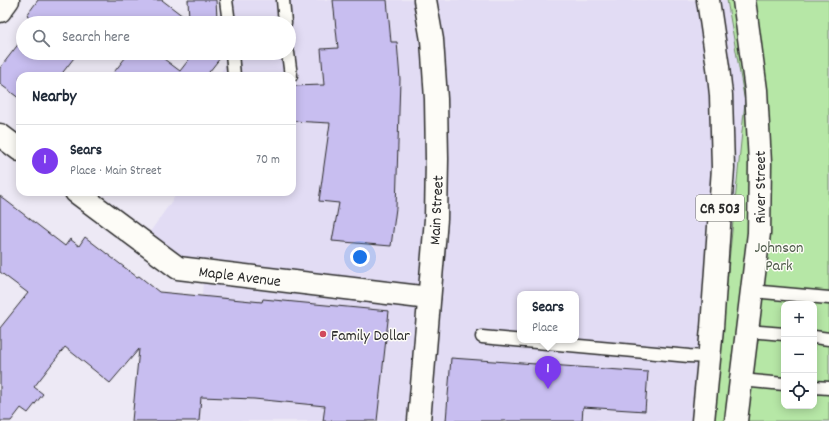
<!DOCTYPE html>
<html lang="en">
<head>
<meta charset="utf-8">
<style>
  :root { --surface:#fff; --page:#f2f2f3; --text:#1f2937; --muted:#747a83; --line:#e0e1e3; --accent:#7c3aed }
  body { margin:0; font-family:Dekko,sans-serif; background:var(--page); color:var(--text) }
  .controls { position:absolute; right:12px; bottom:12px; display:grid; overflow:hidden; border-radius:8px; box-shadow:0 2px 10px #0003 }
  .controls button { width:36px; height:36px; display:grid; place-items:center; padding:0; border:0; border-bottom:1px solid var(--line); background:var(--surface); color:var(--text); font:20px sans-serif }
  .you { position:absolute; left:360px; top:257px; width:14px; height:14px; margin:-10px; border:3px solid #fff; border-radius:50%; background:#1a73e8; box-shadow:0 0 0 6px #1a73e833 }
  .badge { display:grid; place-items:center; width:26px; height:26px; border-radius:50%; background:var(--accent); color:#fff; font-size:13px; font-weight:700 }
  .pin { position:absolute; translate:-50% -33px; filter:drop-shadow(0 1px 2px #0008) }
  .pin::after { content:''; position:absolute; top:21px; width:14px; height:12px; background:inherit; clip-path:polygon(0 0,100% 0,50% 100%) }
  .popup { position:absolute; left:517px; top:291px; width:62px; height:52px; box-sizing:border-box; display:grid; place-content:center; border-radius:8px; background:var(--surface); filter:drop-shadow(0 1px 3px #0005); font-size:13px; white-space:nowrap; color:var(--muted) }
  .popup b { font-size:15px; color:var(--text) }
  .popup::after { content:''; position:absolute; left:50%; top:100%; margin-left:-8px; border:8px solid transparent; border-top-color:var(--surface) }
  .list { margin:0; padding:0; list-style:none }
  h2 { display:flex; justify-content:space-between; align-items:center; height:52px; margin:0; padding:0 16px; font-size:17px }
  h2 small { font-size:13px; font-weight:400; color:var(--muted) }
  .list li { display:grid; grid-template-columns:26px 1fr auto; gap:12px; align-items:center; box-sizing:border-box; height:72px; padding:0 16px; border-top:1px solid var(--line) }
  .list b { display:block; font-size:15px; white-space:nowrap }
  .list p { margin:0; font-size:13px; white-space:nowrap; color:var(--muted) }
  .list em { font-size:13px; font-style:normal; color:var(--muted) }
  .icon { flex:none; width:22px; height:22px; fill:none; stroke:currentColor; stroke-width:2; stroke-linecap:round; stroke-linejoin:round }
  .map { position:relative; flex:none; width:829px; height:421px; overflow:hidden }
  .search { position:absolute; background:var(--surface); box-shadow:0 2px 10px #0003; left:16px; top:16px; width:280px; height:44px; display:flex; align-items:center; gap:10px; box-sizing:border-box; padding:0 14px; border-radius:22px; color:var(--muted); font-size:15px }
  .panel { position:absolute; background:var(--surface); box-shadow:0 2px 10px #0003; left:16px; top:72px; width:280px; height:124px; border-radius:12px }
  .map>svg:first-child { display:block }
  .built { fill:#e2dcf4; fill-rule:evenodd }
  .green { fill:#b6e7a6; stroke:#708968; fill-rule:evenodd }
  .building { fill:#c8bef0; stroke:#2b2b2b }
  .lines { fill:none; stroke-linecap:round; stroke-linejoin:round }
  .lane-casing { stroke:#2b2b2b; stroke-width:15 }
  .street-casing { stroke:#2b2b2b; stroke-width:25 }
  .secondary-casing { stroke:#2b2b2b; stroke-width:25 }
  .primary-casing { stroke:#2b2b2b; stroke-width:25 }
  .lane { stroke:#fdfcf7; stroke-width:12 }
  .street { stroke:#fdfcf7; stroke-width:22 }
  .secondary { stroke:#fdfcf7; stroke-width:22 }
  .primary { stroke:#fdfcf7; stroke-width:22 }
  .poi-dot { fill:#d1495b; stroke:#fdfcf7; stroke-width:1.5 }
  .labels { text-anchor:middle; stroke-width:3; stroke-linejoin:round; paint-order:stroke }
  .shield { fill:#fdfcf7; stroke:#6a6a68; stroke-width:1 }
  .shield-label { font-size:15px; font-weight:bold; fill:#2b2b2b }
  .street-label { font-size:16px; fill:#2b2b2b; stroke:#fdfcf7 }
  .park-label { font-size:16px; fill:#4e5a4a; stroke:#fdfcf7 }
  .poi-label { font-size:16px; fill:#2b2b2b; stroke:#fdfcf7; text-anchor:start }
</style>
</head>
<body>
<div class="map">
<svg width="829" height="421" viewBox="0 0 829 421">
  <rect width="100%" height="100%" fill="#ede9f5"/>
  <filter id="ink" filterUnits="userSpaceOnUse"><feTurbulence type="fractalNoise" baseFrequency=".025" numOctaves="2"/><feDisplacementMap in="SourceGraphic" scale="8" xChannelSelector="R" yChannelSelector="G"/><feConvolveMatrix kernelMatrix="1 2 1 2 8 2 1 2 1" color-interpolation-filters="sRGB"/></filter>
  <g filter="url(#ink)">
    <!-- built -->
    <path class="built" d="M218 0H726L734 26 743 77 746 128 716 421H191L204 271 143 242 178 192H292V76H218L225 66 224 53H289V23H221ZM520 294H576V340H520Z"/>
    <!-- green -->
    <path class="green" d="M727 0H829V421H713L745 102ZM784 304H814V406H784Z"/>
    <!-- building -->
    <g class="building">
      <path d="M38 0H162L192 23H34L35 22 27 15Z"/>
      <path d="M188 0H216L217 18 189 19Z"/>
      <path d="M333 0H387L391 42H397L400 79 396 208 391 246 332 241 339 203 319 201 330 123 292 121V86L324 85 321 49 338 48Z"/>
      <path d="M23 38V53H88L84 58 77 54 60 76H20V99L0 84V68Z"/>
      <path d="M129 53H156L180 71 194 53H224L206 76H111Z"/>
      <path d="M0 196 65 246 70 239 79 246 85 237 137 277 139 276 159 292 262 302 263 299 389 311 377 421H323L325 406 254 399 201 397 199 421H132L139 349 110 383 65 347 34 387 43 394 28 413 21 408 11 421H0V328L28 293 0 272Z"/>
      <path d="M451 358 648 372 645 411 583 407 582 421H446Z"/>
    </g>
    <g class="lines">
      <!-- lane casing -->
      <g class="lane-casing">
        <g id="lane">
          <path d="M226 0 229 23"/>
          <path d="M283 0 285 23"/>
          <path d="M232 53 234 76"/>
          <path d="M288 53 291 76"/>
          <path d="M752 291 829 298"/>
          <path d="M747 331 784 334"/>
          <path d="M482 337 689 356 708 357"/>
          <path d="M814 337 829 339"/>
          <path d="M741 380 784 384"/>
          <path d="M814 387 829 388"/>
        </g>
      </g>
      <!-- street casing -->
      <g class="street-casing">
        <g id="street">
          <path d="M0 11 8 0"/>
          <path d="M0 135 20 150"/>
          <path d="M76 192 178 268 429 298"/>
        </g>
      </g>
      <!-- secondary casing -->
      <g class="secondary-casing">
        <path id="secondary" d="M419 421 436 219 437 159 436 99 432 40 425 0"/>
      </g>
      <!-- primary casing -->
      <g class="primary-casing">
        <g id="primary">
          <path d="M703 421 712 328 723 168 721 95 718 67 708 0"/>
          <path d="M736 421 759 233 760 163 756 90 744 0"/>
        </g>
      </g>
      <!-- lane -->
      <use href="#lane" class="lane"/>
      <!-- street -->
      <use href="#street" class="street"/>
      <!-- secondary -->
      <use href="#secondary" class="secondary"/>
      <!-- primary -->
      <use href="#primary" class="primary"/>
    </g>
  </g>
  <!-- markers -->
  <circle class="poi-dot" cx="323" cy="334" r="4"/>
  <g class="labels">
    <!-- shield labels -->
    <rect class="shield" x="696" y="195" width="48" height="26" rx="3"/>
    <g class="shield-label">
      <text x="720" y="213">CR 503</text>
    </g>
    <!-- street labels -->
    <g class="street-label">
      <text transform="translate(759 187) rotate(-90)" y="6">River Street</text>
      <text transform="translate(435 210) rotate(-87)" y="6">Main Street</text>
      <text transform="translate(240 275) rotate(7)" y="6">Maple Avenue</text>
    </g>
    <!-- park labels -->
    <g class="park-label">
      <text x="779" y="252">Johnson<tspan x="779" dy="18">Park</tspan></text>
    </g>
    <!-- poi labels -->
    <g class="poi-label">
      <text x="331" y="340">Family Dollar</text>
    </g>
  </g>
</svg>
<div class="controls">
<button>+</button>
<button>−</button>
<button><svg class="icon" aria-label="locate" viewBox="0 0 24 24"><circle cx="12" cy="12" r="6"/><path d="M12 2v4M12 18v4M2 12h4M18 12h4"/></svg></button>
</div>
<div class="you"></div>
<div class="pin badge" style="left:548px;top:389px">1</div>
<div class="popup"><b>Sears</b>Place</div>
<div class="search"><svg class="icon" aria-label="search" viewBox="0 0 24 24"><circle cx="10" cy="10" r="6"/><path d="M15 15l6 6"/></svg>Search here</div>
<section class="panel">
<h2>Nearby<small></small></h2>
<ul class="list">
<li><span class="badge">1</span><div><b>Sears</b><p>Place · Main Street</p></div><em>70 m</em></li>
</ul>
</section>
</div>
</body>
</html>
